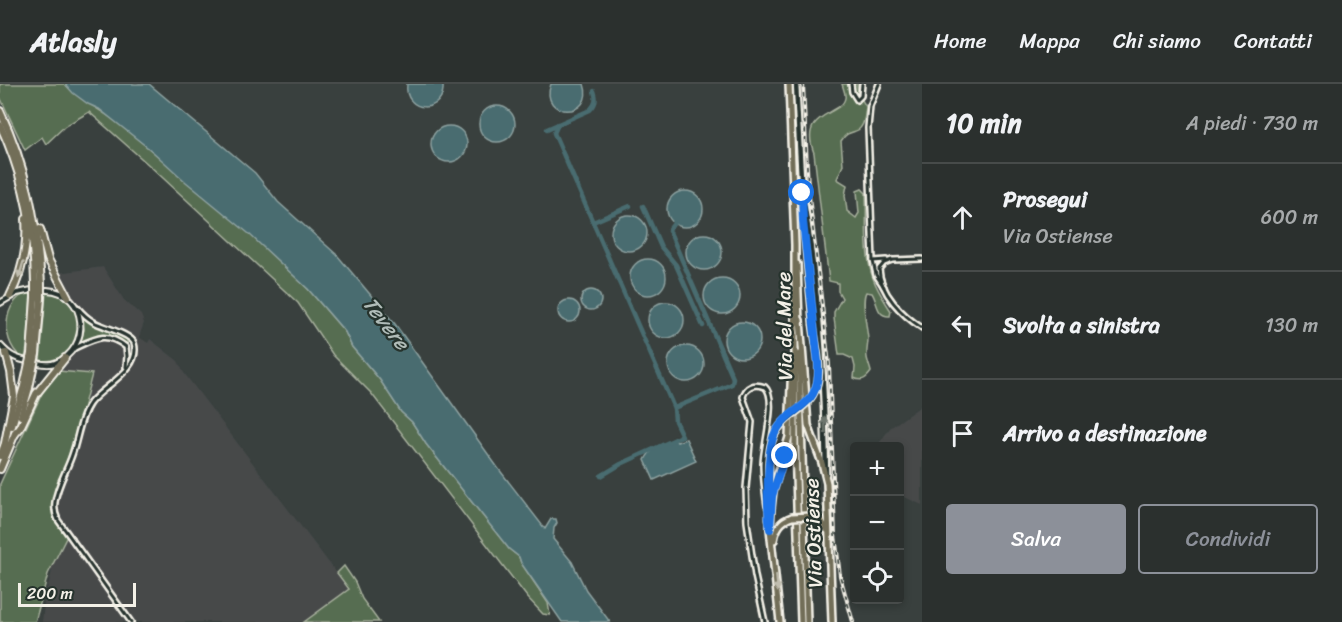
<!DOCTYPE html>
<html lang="it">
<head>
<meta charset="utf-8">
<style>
  :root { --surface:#2b302e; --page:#373c3a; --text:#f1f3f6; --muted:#a6a9aa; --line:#474b4a; --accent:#8c9099 }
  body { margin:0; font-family:Sriracha,sans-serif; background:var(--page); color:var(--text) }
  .controls { position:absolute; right:18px; bottom:18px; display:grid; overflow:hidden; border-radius:6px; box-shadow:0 3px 9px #0003 }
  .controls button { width:54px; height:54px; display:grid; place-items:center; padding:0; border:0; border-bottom:2px solid var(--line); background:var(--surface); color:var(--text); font:30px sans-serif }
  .scale { position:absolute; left:18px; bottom:15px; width:118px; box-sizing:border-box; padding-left:6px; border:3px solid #f4f1e8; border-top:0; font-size:16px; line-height:21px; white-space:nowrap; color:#f4f1e8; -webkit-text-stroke:4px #26332d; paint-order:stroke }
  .stop { position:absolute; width:18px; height:18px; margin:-14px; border:4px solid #1a73e8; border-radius:50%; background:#fff }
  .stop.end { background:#1a73e8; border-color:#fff; box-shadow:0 2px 6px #0008 }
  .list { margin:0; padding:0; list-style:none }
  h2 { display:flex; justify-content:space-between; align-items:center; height:78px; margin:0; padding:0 24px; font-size:26px }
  h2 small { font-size:20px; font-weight:400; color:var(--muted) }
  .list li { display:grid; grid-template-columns:39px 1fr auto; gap:18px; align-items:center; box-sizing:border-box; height:108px; padding:0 24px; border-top:2px solid var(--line) }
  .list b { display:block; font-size:22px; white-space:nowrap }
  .list p { margin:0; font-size:20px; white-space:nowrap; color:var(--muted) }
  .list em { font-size:20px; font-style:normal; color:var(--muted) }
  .actions { display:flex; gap:12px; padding:18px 24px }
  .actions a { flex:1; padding:14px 0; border:2px solid var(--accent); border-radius:6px; text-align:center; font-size:21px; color:var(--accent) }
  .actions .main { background:var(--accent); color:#fff }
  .icon { flex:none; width:33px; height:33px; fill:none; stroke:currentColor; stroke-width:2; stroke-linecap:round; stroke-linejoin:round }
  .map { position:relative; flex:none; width:922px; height:538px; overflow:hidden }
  header { display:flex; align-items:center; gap:36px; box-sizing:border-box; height:84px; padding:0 30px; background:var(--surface); border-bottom:2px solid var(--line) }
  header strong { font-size:28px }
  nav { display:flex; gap:33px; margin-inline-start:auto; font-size:21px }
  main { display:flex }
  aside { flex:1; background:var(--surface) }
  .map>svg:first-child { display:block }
  .built { fill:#46494a }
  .green { fill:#576d51; stroke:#a6af9c; stroke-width:1.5 }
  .water { fill:#496c70; stroke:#8da1a0; stroke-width:1.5 }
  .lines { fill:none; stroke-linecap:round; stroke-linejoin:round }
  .canal { stroke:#496c70; stroke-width:4.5 }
  .minor-casing { stroke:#f4f1e8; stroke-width:8 }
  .tertiary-casing { stroke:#f4f1e8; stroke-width:8 }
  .secondary-casing { stroke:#f4f1e8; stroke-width:9 }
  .primary-casing { stroke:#f4f1e8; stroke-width:10 }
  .motorway-casing { stroke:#f4f1e8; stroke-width:10 }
  .minor { stroke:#26332d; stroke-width:3 }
  .tertiary { stroke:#26332d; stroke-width:4 }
  .secondary { stroke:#26332d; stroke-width:4.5 }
  .primary { stroke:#726e59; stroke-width:5 }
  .motorway { stroke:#726e59; stroke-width:6 }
  .rail-casing { stroke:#f4f1e8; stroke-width:4 }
  .rail { stroke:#26332d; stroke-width:1.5; stroke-dasharray:4.5; stroke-linecap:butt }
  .secondary-bridge-casing { stroke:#f4f1e8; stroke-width:9; stroke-linecap:butt }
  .primary-bridge-casing { stroke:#f4f1e8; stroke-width:10; stroke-linecap:butt }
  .motorway-bridge-casing { stroke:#f4f1e8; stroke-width:10; stroke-linecap:butt }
  .secondary-bridge { stroke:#26332d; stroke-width:4.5 }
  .primary-bridge { stroke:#726e59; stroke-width:5 }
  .motorway-bridge { stroke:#726e59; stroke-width:6 }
  .oneway { fill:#c0bdaf }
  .oneway2 { fill:#6e766e }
  .route { stroke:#1a73e8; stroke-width:8 }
  .labels { text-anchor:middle; stroke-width:4.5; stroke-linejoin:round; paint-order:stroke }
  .street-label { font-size:20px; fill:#f4f1e8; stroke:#26332d }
  .water-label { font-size:21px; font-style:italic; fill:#b0bcb8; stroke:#26332d }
</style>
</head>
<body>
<header>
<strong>Atlasly</strong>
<nav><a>Home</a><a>Mappa</a><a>Chi siamo</a><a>Contatti</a></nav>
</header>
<main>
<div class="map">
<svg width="922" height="538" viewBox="0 0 922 538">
  <rect width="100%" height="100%" fill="#39403e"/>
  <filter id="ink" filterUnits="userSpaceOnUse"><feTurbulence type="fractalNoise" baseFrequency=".0167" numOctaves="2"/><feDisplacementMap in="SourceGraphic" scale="12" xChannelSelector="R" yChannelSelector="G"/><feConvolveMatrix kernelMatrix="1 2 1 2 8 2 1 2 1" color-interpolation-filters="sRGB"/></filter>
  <g filter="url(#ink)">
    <!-- built -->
    <g class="built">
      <path d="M103 183 124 216 141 231 144 239 139 253 148 259 150 255 178 277 184 289 349 505 304 538H42L45 512 51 491 58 436 55 428 56 413 90 319 86 313 92 290 58 287 78 266 102 256 110 257 120 264 126 263 134 265V259L130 253 93 237 74 220 57 189Z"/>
      <path d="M922 321V421L900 411V362H877L890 344Z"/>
    </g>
    <!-- green -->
    <g class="green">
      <path d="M0 0H65C81 17 101 26 120 40L248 148 308 205 345 248 352 263 380 296 401 328 412 338 426 360 509 465 519 473 521 479 548 519 550 531 543 530 527 513 371 309 333 271 298 219 150 82 89 28 65 42 46 60 42 53 25 66 0 13Z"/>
      <path d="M842 0H857L858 9 866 23C865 29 865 38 861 43 857 50 848 45 841 57L843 81 837 95 847 101 845 111 847 127 856 134 859 129 857 107 862 105 866 109C867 135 864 170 873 194 877 206 884 216 891 227L890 232C876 233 878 218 872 209L866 208C861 216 867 244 868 255 868 261 866 267 867 274 868 279 870 283 871 288 866 295 862 298 854 294L855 283 853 275 844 271H839L834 234V228L842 214 838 207V199L829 197 814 69C798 27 842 32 845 14 846 10 843 4 842 0Z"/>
      <path d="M31 208 28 257 25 275C0 263 0 214 31 208Z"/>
      <path d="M46 208C92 213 88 279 40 277Z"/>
      <path d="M82 232 92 239 126 254 128 260C122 259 121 256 115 253 103 248 91 255 80 259L84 246Z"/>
      <path d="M58 287 92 290 77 348 52 418 54 432 67 452 48 490 35 538H0V400L44 305Z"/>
      <path d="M344 482 355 498 362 515 379 538H304L349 505 337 489Z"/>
    </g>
    <!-- water -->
    <g class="water">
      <path d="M65 0H149L255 89 278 118 337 171 395 240 498 384 545 445 551 435H556L557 439 554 444 553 455 572 478 586 506 610 538H562L521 479 519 473 509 465 426 360 412 338 401 328 380 296 352 263 345 248 308 205 248 149 186 98 152 67 99 25 88 20 73 9Z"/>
      <path d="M407 0H443C446 31 403 30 407 0Z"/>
      <path d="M551 0H584C596 35 538 35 551 0Z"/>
      <circle cx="497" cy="40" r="18"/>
      <circle cx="449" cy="60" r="18"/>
      <circle cx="685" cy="125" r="18"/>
      <circle cx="629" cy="149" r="18"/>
      <circle cx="704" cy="168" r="18"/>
      <circle cx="648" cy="193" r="18"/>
      <circle cx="722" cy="212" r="18"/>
      <circle cx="591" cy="216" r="10"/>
      <circle cx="569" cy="227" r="11"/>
      <circle cx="666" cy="236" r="18"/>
      <circle cx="742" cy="256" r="18"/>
      <circle cx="686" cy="280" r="18"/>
      <path d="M675 355 677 358 686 355 696 377 654 396 645 376C651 363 663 360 675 355Z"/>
    </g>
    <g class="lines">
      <!-- canal -->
      <g class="canal">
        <path d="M558 40 554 49 674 324"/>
        <path d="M547 45 590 26C596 20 597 15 594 7"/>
        <path d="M643 122 661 163 676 181 703 242"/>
        <path d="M593 138 630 122"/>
        <path d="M601 392 621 380 682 352 675 337 674 324 732 300 733 294 669 146 674 139"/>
      </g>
      <!-- minor casing -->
      <g class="minor-casing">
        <g id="minor">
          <path d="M851 0 852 8 857 16 861 12 862 0"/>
          <path d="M879 0 870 22 868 44 873 177 876 191 884 203"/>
          <path d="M892 176 884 179 879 185C880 209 902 231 922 244"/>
          <path d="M893 176 922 175"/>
          <path d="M873 177 886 176"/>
          <path d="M77 223C82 229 87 234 94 238 103 243 131 250 134 259 142 285 103 302 90 319 80 333 78 354 72 371 67 386 57 402 55 418 54 425 55 430 58 436L131 538"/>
          <path d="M75 264C96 254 106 247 126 263L127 272 126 283"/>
          <path d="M765 538 755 492 747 438 746 404 752 338 743 313C746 302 754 299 765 303 778 314 763 362 763 380 763 394 765 408 767 422"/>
        </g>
      </g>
      <!-- tertiary casing -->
      <g class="tertiary-casing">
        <g id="tertiary">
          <path d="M0 219 17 209 32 206"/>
          <path d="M0 261C11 273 16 275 32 278 39 279 48 282 55 279 92 265 88 208 47 206"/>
        </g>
      </g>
      <!-- secondary casing -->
      <g class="secondary-casing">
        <g id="secondary">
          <path d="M796 0 802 112"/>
          <path d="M802 109C820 201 824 297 826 390"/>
          <path d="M802 123 813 240"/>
          <path d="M769 435V393"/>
        </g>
      </g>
      <!-- primary casing -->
      <g class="primary-casing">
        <g id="primary">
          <path d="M789 0 795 161V363L801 538"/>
          <path d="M797 180 799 239"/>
          <path d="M800 236 808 341 822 379 827 399 832 538"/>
          <path d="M799 270 807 538"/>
          <path d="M811 432 821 436 827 446"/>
          <path d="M774 456C776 445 780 437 792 433"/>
          <path d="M780 538 770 445 771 425 773 407 789 353 792 276"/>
        </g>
      </g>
      <!-- motorway casing -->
      <g class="motorway-casing">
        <g id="motorway">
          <path d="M0 27C26 82 37 138 41 199"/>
          <path d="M0 41C23 90 34 145 35 199"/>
          <path d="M40 145 48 175 68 213"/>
          <path d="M10 212C23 187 28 163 26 135"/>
          <path d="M31 270 35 214"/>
          <path d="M36 270 41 214"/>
          <path d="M21 332 29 304"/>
          <path d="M12 342 24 302"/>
          <path d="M15 350 20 344 36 310 65 274"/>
          <path d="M4 364 14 312 11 288 6 269"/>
          <path d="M0 372 5 360"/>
          <path d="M0 385 16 347"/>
        </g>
      </g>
      <!-- minor -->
      <use href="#minor" class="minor"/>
      <!-- tertiary -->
      <use href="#tertiary" class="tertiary"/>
      <!-- secondary -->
      <use href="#secondary" class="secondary"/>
      <!-- primary -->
      <use href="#primary" class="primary"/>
      <!-- motorway -->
      <use href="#motorway" class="motorway"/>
      <!-- rail casing -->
      <g class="rail-casing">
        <path id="rail" d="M803 0 808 104 829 280 835 451 840 492 853 538"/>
      </g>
      <!-- rail -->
      <use href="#rail" class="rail"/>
      <!-- secondary-bridge casing -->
      <g class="secondary-bridge-casing">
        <path id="secondary-bridge" d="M769 393C769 380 768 365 774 352 783 331 809 326 816 304 823 285 815 260 813 240"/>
      </g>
      <!-- primary-bridge casing -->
      <g class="primary-bridge-casing">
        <path id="primary-bridge" d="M792 433 811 432"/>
      </g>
      <!-- motorway-bridge casing -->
      <g class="motorway-bridge-casing">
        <g id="motorway-bridge">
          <path d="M35 214V199"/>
          <path d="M41 214V199"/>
          <path d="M24 302 31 270"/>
          <path d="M29 304 36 270"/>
        </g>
      </g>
      <!-- secondary-bridge -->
      <use href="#secondary-bridge" class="secondary-bridge"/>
      <!-- primary-bridge -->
      <use href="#primary-bridge" class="primary-bridge"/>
      <!-- motorway-bridge -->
      <use href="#motorway-bridge" class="motorway-bridge"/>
    </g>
    <!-- one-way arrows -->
    <defs><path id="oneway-solid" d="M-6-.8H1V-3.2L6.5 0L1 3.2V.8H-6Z" transform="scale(1.5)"/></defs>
    <g class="oneway">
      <use href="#oneway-solid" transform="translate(21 186) rotate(107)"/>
      <use href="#oneway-solid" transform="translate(777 499) rotate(85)"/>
    </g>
    <use class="oneway2" href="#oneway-solid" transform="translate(825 341) rotate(-92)"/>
  </g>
  <g class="lines" filter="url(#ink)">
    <!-- route -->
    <path class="route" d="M785 372 772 412 770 445C767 425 766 367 775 349 792 317 821 328 818 278L803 137 802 109"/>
  </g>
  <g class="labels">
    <!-- street labels -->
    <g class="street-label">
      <text transform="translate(784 242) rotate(-91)" y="7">Via del Mare</text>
      <text transform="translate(813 449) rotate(-92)" y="7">Via Ostiense</text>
    </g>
    <!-- water labels -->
    <g class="water-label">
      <text transform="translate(386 239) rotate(52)" y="7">Tevere</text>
    </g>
  </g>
</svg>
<div class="controls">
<button>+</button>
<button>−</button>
<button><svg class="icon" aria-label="locate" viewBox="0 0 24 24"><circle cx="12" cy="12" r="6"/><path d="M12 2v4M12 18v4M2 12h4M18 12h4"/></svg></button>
</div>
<div class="scale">200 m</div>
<div class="stop" style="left:802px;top:109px"></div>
<div class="stop end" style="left:785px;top:372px"></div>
</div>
<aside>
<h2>10 min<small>A piedi · 730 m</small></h2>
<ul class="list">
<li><svg class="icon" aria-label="ahead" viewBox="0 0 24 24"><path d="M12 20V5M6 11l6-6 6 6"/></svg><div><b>Prosegui</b><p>Via Ostiense</p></div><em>600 m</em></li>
<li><svg class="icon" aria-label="left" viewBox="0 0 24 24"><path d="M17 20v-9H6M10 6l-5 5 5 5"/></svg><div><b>Svolta a sinistra</b></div><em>130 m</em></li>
<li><svg class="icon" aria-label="arrive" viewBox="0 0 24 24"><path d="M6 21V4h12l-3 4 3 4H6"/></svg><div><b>Arrivo a destinazione</b></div></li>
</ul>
<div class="actions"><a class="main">Salva</a><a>Condividi</a></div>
</aside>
</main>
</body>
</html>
